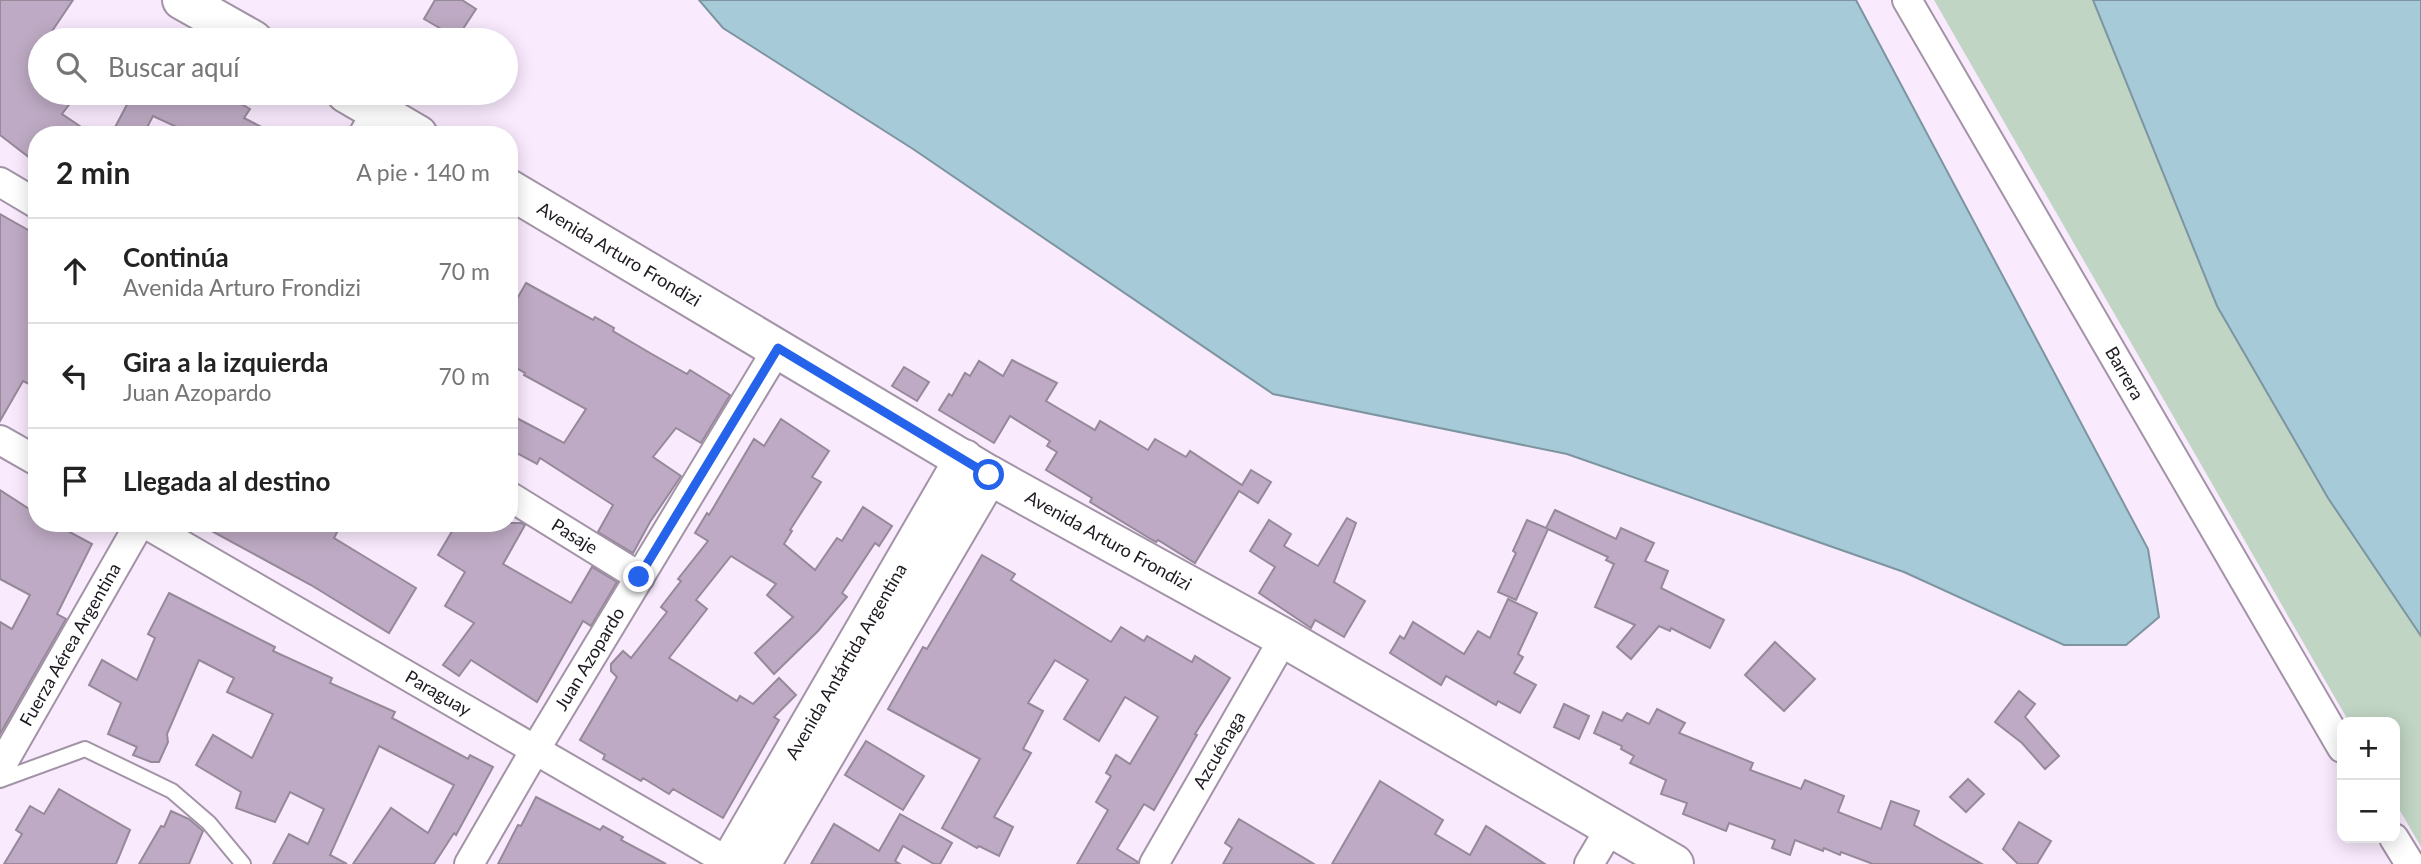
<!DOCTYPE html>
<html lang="es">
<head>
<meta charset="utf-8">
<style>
  :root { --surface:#fff; --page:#f2f2f2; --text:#222; --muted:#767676; --line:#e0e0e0 }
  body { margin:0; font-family:Lato,sans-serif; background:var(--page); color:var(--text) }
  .controls { position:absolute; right:21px; bottom:21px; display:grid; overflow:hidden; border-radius:14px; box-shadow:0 4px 18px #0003 }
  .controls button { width:63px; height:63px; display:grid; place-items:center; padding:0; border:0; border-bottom:2px solid var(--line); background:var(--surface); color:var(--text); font:35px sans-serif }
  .stop { position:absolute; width:21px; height:21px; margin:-16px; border:5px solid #2563eb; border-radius:50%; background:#fff }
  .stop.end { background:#2563eb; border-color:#fff; box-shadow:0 2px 7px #0008 }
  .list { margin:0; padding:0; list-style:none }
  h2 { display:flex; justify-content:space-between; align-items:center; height:91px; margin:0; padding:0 28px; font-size:30px }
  h2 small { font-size:23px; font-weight:400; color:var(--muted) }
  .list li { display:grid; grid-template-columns:46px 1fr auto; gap:21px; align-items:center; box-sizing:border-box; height:105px; padding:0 28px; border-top:2px solid var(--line) }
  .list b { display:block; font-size:26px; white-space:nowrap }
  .list p { margin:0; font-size:23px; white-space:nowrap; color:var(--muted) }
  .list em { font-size:23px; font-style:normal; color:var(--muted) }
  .icon { flex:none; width:38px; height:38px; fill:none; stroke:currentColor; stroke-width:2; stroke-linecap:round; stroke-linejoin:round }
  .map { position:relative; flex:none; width:2421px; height:864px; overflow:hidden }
  .search { position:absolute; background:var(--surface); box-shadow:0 4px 18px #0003; left:28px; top:28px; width:490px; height:77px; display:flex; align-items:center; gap:18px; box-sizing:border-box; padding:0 24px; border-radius:38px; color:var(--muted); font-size:26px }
  .panel { position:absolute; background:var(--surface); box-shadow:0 4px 18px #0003; left:28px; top:126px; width:490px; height:406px; border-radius:28px }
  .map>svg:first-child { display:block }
  .green { fill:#c1d5c4 }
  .water { fill:#a6cad7; stroke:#7d95a0; stroke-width:2 }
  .building { fill:#beaac4; stroke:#96899a; stroke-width:2 }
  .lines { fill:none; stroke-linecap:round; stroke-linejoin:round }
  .lane-casing { stroke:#a294a6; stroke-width:18 }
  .street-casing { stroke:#a294a6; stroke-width:32 }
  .secondary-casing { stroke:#a294a6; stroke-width:42 }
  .lane { stroke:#fff; stroke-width:14 }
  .street { stroke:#fff; stroke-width:28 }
  .secondary { stroke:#fff; stroke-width:38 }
  .route { stroke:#2563eb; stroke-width:9 }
  .labels { text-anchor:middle; stroke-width:5; stroke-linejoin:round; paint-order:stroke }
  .street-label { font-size:18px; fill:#1e1920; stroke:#f9eafd }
</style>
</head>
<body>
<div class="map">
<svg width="2421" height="864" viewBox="0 0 2421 864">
  <rect width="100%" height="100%" fill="#f9eafd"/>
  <!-- green -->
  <path class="green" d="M1934 0H2093L2217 306 2328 498 2421 636V847L2395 802V722H2349Z"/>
  <!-- water -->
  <g class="water">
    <path d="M699 0H1856L2148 549 2159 617 2126 645H2064L1904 572 1567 454 1273 394 913 149 723 28Z"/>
    <path d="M2093 0H2421V636L2328 498 2217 306Z"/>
  </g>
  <!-- building -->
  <g class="building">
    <path d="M0 0H73L46 40H40V93H78L62 114 93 135H37V149L30 158 0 135Z"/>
    <path d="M435 0H462L476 9 457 38 424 19Z"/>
    <path d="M133 93H222L250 109 244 118 277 135H194L153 116 143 135H111Z"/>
    <path d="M0 214 37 235V388L23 381 0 421Z"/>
    <path d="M526 283 593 320 595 317 614 328 613 331 650 353 687 374 690 370 730 395 701 443 676 428 653 457 681 476 650 522 633 553 598 532 613 505 540 458 537 464 509 449V414L564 443 586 409 524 375 525 373 509 364V313Z"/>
    <path d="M1012 360 1057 383 1046 401 1095 430 1100 421 1148 450 1155 439 1186 457 1190 451 1242 485 1251 470 1271 482 1258 503 1239 491 1195 563 1158 540 1156 542 1149 538 1090 502 1092 498 1046 470 1057 452 1047 446 1050 441 1010 416 994 443 939 410 949 394 952 396 965 373 970 376 979 361 1003 376Z"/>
    <path d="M904 367 929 382 917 401 892 386Z"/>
    <path d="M781 419 829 451 812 477 821 482 790 530 792 531 784 544 815 570 837 538 842 541 863 507 892 526 879 546 875 543 842 593 847 597 818 631 774 674 755 653 793 617 767 595 776 584 731 556 696 600 707 609 669 658 737 701 740 696 753 704 779 678 796 695 774 717 779 720 723 818 673 789 669 794 643 778 641 781 603 759 605 755 580 740 617 677 611 671V664L623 651 631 658 667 612 661 607 681 581 678 579 708 541 695 533 707 513 709 515 754 439 764 446Z"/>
    <path d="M0 490 37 514V523H53L92 544 57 614 66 619 0 734V622L12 629 30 595 0 579Z"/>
    <path d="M1555 510 1616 539 1621 528 1654 543 1645 561 1668 571 1661 588 1724 620 1710 648 1671 628 1670 631 1659 626 1631 659 1617 647 1635 625 1595 607 1614 564 1606 560 1608 557 1548 529 1516 600 1498 592 1516 553 1513 551 1527 520 1546 528Z"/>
    <path d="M1347 518 1356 523 1334 582 1365 601 1344 637 1315 620 1311 628 1259 593 1275 567 1250 551 1269 520 1291 534 1284 546 1318 566Z"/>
    <path d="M197 523H342L334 538 416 588 389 633 311 585Z"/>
    <path d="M457 523H521L525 525 503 564 571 603 592 567 617 582 591 626 583 621 537 702 471 660 459 676 443 665 474 623 445 606 465 572 438 555Z"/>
    <path d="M982 555 1015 574 1011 580 1111 642 1121 627 1144 641 1147 636 1192 662 1195 656 1230 678 1195 734 1197 735 1154 810 1144 804 1117 849 1138 862 1137 864H1077L1108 810 1096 802 1111 776 1106 773 1116 755 1130 764 1158 717 1125 697 1099 741 1064 719 1088 680 1055 660 1028 703 1043 711 1023 749 1031 753 994 817 1013 827 999 856 979 846 977 848 942 828 980 759 888 709 923 647 927 649Z"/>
    <path d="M169 593 275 647 273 651 332 678 330 683 395 712 392 718 468 759 470 755 493 767 456 835 454 833 434 864H353L391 808 428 833 454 785 379 746 330 855 347 864H273L289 834 308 844 324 809 290 792 275 822 236 808 241 792 196 765 213 735 252 758 273 714 227 692 234 678 199 660 167 734 168 742 159 762H151L133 755 137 747 108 734 121 703 89 685 102 660 137 680 155 638 148 634Z"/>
    <path d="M1508 599 1537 613 1518 654 1523 657 1514 673 1536 685 1520 713 1498 701 1496 705 1446 676 1441 685 1390 653 1400 636 1404 639 1413 622 1464 654 1478 631 1490 638Z"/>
    <path d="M1775 642 1815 679 1784 711 1745 675Z"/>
    <path d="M2019 691 2035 704 2025 717 2059 756 2045 769 2022 743 1995 722Z"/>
    <path d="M1564 704 1589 716 1579 739 1554 727Z"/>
    <path d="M1657 709 1685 723 1679 733 1753 763 1750 770 1801 789 1805 780 1844 796 1838 812 1881 829 1891 801 1919 811 1914 825 1982 864H1873L1841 852 1840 855 1824 848 1823 851 1795 840 1790 855 1772 848 1775 840 1729 823 1726 831 1683 814 1687 803 1661 794 1666 780 1630 763 1634 756 1621 749 1622 746 1594 733 1603 712 1622 721 1627 713 1649 724Z"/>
    <path d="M866 741 924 776 903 810 845 775Z"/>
    <path d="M1968 779 1984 794 1966 812 1950 797Z"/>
    <path d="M1380 781 1443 820 1435 834 1470 855 1486 826 1545 864H1332Z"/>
    <path d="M59 789 130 830 116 864H4L22 834 16 830 30 806 44 814Z"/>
    <path d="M536 797 600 830 603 826 623 837 621 840 666 864H498L518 825 521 826Z"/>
    <path d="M171 811 189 819 203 831 189 864H139L161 826 164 827Z"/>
    <path d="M900 814 952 843 940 864H934L903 846 895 861 900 864H811L834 824 879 851Z"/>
    <path d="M1239 819 1314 864H1223L1232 848 1225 843Z"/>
    <path d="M2019 822 2051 841 2037 864H2018L2003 849Z"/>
  </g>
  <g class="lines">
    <!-- lane casing -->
    <g class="lane-casing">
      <path id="lane" d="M0 780 85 749 172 791 209 823 243 864"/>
    </g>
    <!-- street casing -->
    <g class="street-casing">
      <g id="street">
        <path id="s1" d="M1907 0 2342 748"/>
        <path d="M363 135 377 111"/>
        <path d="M0 182 37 204"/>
        <path d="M0 440 37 461"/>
        <path id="s2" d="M509 496 640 577"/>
        <path id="s3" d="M144 523 732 864"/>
        <path id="s4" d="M0 768 140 523"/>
        <path d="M2394 838 2410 864"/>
        <path id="s5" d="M469 864 535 750 778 348"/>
        <path id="s6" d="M1154 864 1284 638"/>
        <path d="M1589 864 1611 827"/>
      </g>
    </g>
    <!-- secondary casing -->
    <g class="secondary-casing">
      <g id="secondary">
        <path d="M182 0 253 40"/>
        <path d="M346 93 418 135"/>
        <path id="s7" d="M509 189 989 475 1284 638 1674 864"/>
        <path id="s8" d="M729 864 964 459"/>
        <path d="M761 864 989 475"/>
      </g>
    </g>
    <!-- lane -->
    <use href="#lane" class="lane"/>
    <!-- street -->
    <use href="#street" class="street"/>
    <!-- secondary -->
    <use href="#secondary" class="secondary"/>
  </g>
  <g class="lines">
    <!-- route -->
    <path class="route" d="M639 577 778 348 989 475"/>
  </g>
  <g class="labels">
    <!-- street labels -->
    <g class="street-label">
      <text dy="6" stroke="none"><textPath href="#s7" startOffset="128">Avenida Arturo Frondizi</textPath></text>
      <text dy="6" stroke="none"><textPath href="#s1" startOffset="432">Barrera</textPath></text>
      <text dy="6" stroke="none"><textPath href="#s2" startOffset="77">Pasaje</textPath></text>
      <text dy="6" stroke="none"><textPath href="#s7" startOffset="695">Avenida Arturo Frondizi</textPath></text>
      <text dy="6" stroke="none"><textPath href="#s4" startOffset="142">Fuerza Aérea Argentina</textPath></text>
      <text dy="6" stroke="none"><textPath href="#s5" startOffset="238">Juan Azopardo</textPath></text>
      <text dy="6" stroke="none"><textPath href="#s8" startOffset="234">Avenida Antártida Argentina</textPath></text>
      <text dy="6" stroke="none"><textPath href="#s3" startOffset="340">Paraguay</textPath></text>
      <text dy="6" stroke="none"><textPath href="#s6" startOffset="131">Azcuénaga</textPath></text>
    </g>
  </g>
</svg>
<div class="controls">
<button>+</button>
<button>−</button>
</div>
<div class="stop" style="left:989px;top:475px"></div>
<div class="stop end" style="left:639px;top:577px"></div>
<div class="search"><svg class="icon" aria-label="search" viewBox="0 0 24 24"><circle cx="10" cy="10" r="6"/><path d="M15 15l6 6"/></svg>Buscar aquí</div>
<section class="panel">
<h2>2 min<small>A pie · 140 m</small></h2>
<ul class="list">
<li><svg class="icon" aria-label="ahead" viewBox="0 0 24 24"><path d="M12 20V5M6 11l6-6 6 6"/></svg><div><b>Continúa</b><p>Avenida Arturo Frondizi</p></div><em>70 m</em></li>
<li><svg class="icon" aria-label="left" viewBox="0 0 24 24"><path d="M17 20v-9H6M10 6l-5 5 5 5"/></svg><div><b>Gira a la izquierda</b><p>Juan Azopardo</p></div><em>70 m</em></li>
<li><svg class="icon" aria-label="arrive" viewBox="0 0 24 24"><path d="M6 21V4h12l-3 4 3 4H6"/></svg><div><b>Llegada al destino</b></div></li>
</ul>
</section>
</div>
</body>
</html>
